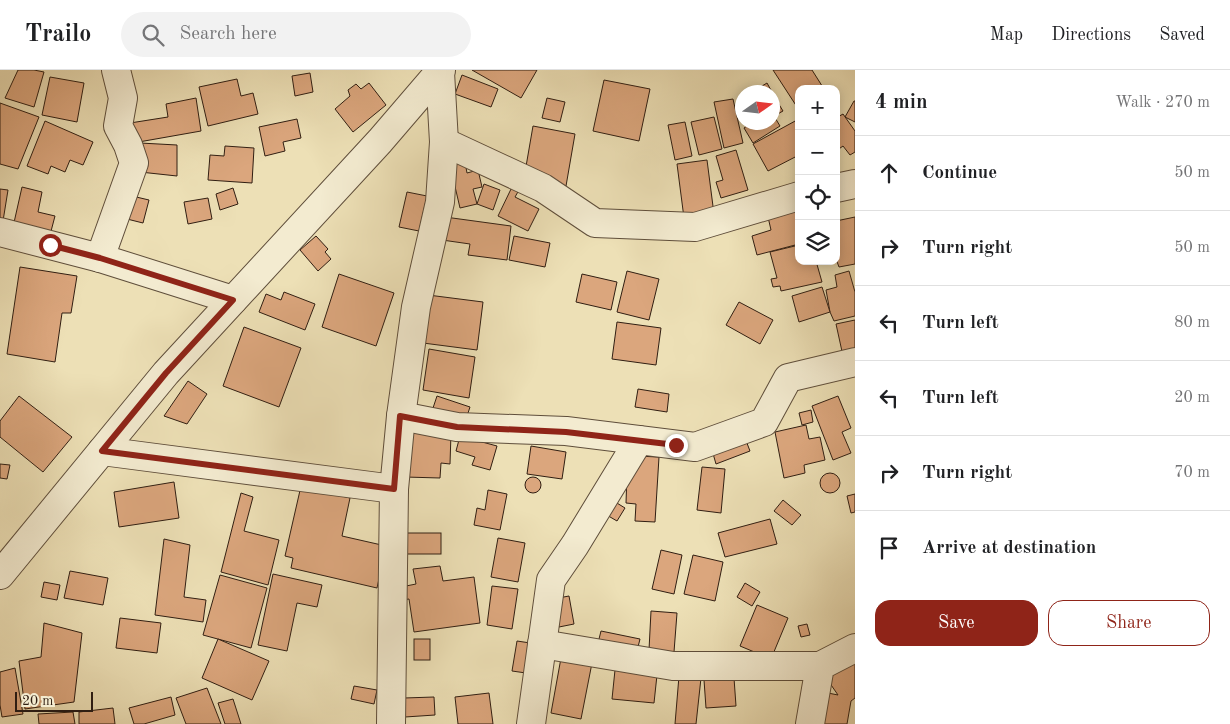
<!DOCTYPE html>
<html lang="en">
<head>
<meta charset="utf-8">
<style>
  :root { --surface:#fff; --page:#f2f2f2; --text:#202124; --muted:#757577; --line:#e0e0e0; --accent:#8f2418 }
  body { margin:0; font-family:"Old Standard TT",serif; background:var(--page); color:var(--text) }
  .controls { position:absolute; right:15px; top:15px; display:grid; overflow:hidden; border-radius:10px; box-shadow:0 2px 12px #0003 }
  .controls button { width:45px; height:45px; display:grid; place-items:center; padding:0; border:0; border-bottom:1px solid var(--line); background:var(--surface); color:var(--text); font:25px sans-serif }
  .compass { position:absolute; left:735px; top:15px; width:45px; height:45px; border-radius:50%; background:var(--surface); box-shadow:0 2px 12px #0003; rotate:76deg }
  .scale { position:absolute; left:15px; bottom:12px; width:78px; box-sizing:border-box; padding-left:5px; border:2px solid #301e12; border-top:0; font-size:14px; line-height:18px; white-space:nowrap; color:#301e12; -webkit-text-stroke:4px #f3ebd0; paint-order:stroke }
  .stop { position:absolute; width:15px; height:15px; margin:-11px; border:4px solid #8f2418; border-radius:50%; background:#fff }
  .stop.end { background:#8f2418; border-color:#fff; box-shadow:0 1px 5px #0008 }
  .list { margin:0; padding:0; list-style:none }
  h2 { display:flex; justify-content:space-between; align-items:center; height:65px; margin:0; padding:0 20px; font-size:21px }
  h2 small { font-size:16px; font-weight:400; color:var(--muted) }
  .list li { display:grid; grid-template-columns:32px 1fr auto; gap:15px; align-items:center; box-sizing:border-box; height:75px; padding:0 20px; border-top:1px solid var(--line) }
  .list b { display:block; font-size:19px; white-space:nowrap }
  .list em { font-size:16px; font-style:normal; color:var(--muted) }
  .actions { display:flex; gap:10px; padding:15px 20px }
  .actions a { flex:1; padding:11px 0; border:1px solid var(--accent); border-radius:15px; text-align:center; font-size:18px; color:var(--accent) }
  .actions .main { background:var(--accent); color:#fff }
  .icon { flex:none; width:28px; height:28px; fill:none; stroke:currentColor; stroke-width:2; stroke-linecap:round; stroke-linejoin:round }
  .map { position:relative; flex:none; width:855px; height:654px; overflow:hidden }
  header { display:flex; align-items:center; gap:30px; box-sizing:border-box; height:70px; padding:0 25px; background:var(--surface); border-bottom:1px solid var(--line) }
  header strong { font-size:24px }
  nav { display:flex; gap:28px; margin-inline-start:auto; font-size:18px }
  .search { width:350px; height:45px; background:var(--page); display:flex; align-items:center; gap:12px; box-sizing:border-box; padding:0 18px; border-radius:28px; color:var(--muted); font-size:19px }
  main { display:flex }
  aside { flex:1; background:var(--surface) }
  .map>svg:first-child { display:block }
  .building { fill:#dba67d; stroke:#301e12 }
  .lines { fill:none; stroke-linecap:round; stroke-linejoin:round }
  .street-casing { stroke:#5f4e3b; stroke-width:30 }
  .street { stroke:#f3ebd0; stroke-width:28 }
  .route { stroke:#8f2418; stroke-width:6 }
</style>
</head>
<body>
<header>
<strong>Trailo</strong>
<div class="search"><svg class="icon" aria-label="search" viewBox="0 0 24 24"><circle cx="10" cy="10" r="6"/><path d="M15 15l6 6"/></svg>Search here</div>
<nav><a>Map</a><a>Directions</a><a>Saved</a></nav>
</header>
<main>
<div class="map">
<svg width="855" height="654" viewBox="0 0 855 654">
  <rect width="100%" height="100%" fill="#ede0b6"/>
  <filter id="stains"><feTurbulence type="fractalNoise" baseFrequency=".004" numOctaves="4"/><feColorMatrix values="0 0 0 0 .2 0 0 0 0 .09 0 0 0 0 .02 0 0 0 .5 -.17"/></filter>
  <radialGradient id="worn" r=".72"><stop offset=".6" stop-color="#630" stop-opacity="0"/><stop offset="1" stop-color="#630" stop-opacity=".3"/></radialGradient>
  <!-- building -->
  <g class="building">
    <path d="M18 0H34L44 2 34 37 5 28Z"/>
    <path d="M472 0H537L521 28Z"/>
    <path d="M773 0H812L824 19H799V40Z"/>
    <path d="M310 3 313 22 295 26 292 6Z"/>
    <path d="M462 5 498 19 491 37 455 24Z"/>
    <path d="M50 7 84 13 77 52 42 45Z"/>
    <path d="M237 9 241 26 253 23 258 44 208 56 199 17Z"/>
    <path d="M604 10 650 19 639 71 593 61Z"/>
    <path d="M369 13 386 35 353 62 335 39 350 26 348 20 356 14 361 19Z"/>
    <path d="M767 13 772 22H752Z"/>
    <path d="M772 23 783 41 774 46 780 56 753 73 744 58 753 52H772Z"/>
    <path d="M196 28 201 61 133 73 130 53 168 47 166 34Z"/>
    <path d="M547 28 565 32 560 52 542 48Z"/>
    <path d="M733 29 743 73 724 78 714 32Z"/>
    <path d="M854 31H855V52L845 47Z"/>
    <path d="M0 33 39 47 18 99 0 94Z"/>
    <path d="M843 44 855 61V82L850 85 843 76 836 81V48Z"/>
    <path d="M714 47 722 79 699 85 691 52Z"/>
    <path d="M297 49 301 68 283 72 285 81 265 86 259 57Z"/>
    <path d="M797 50 799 53V85L768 101 753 74Z"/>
    <path d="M45 51 93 72 83 95 70 90 65 102 51 96 48 104 27 96Z"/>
    <path d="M685 52 692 86 675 90 668 55Z"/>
    <path d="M533 56 575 64 566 116 524 108Z"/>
    <path d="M140 73 177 75V106L140 102Z"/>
    <path d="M225 76 254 78 252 113 208 110 210 85 224 86Z"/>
    <path d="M736 80 748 120 721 128 716 112 723 110 716 86Z"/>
    <path d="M707 90 714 144 684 148 677 94Z"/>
    <path d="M465 92 467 103 478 100 482 117 473 119 477 134 460 138 450 95Z"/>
    <path d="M484 114 500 120 493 140 477 134Z"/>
    <path d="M22 117 42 122 38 142 55 146 50 165 13 157Z"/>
    <path d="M512 117 519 120 515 127 539 139 528 161 498 146Z"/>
    <path d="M233 118 238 134 220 140 216 124Z"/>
    <path d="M0 119 8 120 3 151H0Z"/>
    <path d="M407 122 427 126 419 161 399 157Z"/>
    <path d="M132 126 149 130 143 153 127 149Z"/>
    <path d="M208 128 212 149 188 154 184 132Z"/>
    <path d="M799 139V174L757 185 752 166 771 160 768 147Z"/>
    <path d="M445 147 511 156 507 190 468 185 470 174 442 170Z"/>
    <path d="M855 147V194L839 197 836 189V151Z"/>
    <path d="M316 166 328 179 325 182 331 189 318 201 300 180Z"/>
    <path d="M514 166 550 173 545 197 509 190Z"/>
    <path d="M799 175V191H816L822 212 781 221 780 216 773 217 771 209 777 208 770 182Z"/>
    <path d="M20 197 77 206 71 243H62L55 292 7 284Z"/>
    <path d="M627 201 659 209 649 250 617 242Z"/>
    <path d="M849 201 855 222V246L834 251 830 242 826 220 837 217 835 205Z"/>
    <path d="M339 204 394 223 376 276 322 257Z"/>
    <path d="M582 204 617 212 611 240 576 232Z"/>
    <path d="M822 217 830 242 799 252 792 226Z"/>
    <path d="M284 222 315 234 305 260 259 242 266 224 281 230Z"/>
    <path d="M428 225 483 232 477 280 423 273Z"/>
    <path d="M739 232 773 250 760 274 726 255Z"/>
    <path d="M855 250V283L843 286 836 254Z"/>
    <path d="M617 252 661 258 656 295 612 289Z"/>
    <path d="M244 257 301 278 279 337 223 316Z"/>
    <path d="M429 279 475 287 469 328 423 320Z"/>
    <path d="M188 311 207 324 187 354 164 346Z"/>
    <path d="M638 319 669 324 667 342 635 337Z"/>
    <path d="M19 326 72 367 43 402 0 367V351Z"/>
    <path d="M437 326 470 337 465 352 432 341Z"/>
    <path d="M838 326 851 358 842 362 851 383 833 390 812 336Z"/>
    <path d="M811 340 813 352 802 355 799 343Z"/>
    <path d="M806 355 809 369 820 367 825 390 804 395 805 403 784 408 775 362Z"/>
    <path d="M407 361 451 363 450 394 441 393 440 408 405 407Z"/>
    <path d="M460 366 497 376 490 400 472 395 475 387 456 381Z"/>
    <path d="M745 368 750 381 716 394 712 380Z"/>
    <path d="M531 376 566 382 562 409 527 404Z"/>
    <path d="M636 386 659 387 655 452 635 451 636 434 626 433 627 403H635Z"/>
    <path d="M0 394 10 395 7 409 0 408Z"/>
    <path d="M702 397 725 399 721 443 697 440Z"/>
    <circle cx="830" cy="413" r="10"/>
    <circle cx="533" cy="415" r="8"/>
    <path d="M174 412 179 448 119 457 114 422Z"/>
    <path d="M301 416 350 428 342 466 386 476 377 518 291 498 293 488 285 486Z"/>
    <path d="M488 420 507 424 500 460 474 455 477 438 485 440Z"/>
    <path d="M241 423 253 427 244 461 279 470 268 515 221 502Z"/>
    <path d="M855 424V442L851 443 847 426Z"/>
    <path d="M612 430 625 438 617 451 605 444Z"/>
    <path d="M783 430 801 445 792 455 774 441Z"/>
    <path d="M770 449 777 474 725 487 718 463Z"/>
    <rect x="403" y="463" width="38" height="21"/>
    <path d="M498 468 525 473 518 512 491 507Z"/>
    <path d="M164 469 190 475 184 527 206 530 203 552 155 545Z"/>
    <path d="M661 480 682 485 674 524 652 519Z"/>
    <path d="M693 485 723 492 715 531 684 524Z"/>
    <path d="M440 496 443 511 474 507 480 553 414 562 409 529 402 530 401 517 416 514 413 499Z"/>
    <path d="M70 501 108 508 103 535 64 528Z"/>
    <path d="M273 504 322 515 317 537 297 533 287 581 258 575Z"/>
    <path d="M220 505 267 518 251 578 203 565Z"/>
    <path d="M44 512 60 515 57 530 41 527Z"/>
    <path d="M745 513 760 522 752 536 737 527Z"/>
    <path d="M492 516 518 519 512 559 487 555Z"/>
    <path d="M569 526 574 554 559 557 553 529Z"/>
    <path d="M757 535 788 548 771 589 740 576Z"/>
    <path d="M651 541 677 543 674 582 649 580Z"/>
    <path d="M120 548 161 553 157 583 116 578Z"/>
    <path d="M44 553 82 563 74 632 25 639 19 591 41 587Z"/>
    <path d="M807 554 810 565 801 567 798 556Z"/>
    <path d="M601 561 640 569 636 585 597 577Z"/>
    <path d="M218 569 269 591 252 630 202 608Z"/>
    <rect x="414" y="569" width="16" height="21"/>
    <path d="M517 571 537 574 533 604 512 601Z"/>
    <path d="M561 588 592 593 581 649 551 643Z"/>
    <path d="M855 589V628L851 631 847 654H818L823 622 838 625 827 609Z"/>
    <path d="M15 598 23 644 2 647 0 635V602Z"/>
    <path d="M615 600 657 605 654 633 612 629Z"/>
    <path d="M679 606 701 608 696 654H675Z"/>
    <path d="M734 608 736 636 706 638 704 610Z"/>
    <path d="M354 616 377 620 374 634 351 629Z"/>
    <path d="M207 618 221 654H186L176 628Z"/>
    <path d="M489 623 493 654H458L455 627Z"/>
    <path d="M171 627 175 645 144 654H134L129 638Z"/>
    <path d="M434 627 435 645 405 647 404 628Z"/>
    <path d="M233 629 241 654H225L218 633Z"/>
    <path d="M113 638 115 654H79V642Z"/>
    <path d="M73 642 75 654H39L38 644Z"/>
  </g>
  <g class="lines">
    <!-- street casing -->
    <g class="street-casing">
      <g id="street">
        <path d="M444 72 543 118 595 153 695 157 799 126"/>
        <path d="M836 118 855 114"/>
        <path d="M0 162 100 188 233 230"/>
        <path d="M100 188 134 93 128 75 118 56 123 28 116 0"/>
        <path d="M401 346 457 357 566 361 695 377 764 352 788 308 855 292"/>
        <path d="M102 381 394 419"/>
        <path d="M0 505 166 303 380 71 441 0"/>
        <path d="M542 574 673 596H820"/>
        <path d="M391 654 394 419 401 346 416 237 440 132 444 72 440 2"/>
        <path d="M531 654 551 510 575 475 639 370"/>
        <path d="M810 654 820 596 855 578"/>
      </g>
    </g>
    <!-- street -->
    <use href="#street" class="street"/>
  </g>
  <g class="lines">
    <!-- route -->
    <path class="route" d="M50 175 100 188 233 230 166 303 102 381 394 419 400 346 457 357 566 362 676 375"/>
  </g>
  <rect width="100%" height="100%" filter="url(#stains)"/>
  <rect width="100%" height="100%" fill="url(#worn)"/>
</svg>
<div class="controls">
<button>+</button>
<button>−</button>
<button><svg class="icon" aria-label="locate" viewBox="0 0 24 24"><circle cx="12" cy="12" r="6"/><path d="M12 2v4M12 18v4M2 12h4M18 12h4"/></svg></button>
<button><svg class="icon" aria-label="layers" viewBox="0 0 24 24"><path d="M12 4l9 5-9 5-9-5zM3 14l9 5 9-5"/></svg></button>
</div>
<svg class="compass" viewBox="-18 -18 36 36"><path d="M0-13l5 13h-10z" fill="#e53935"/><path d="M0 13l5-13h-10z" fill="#757577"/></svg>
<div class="scale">20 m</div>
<div class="stop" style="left:50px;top:175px"></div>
<div class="stop end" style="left:676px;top:375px"></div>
</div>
<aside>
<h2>4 min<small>Walk · 270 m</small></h2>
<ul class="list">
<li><svg class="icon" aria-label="ahead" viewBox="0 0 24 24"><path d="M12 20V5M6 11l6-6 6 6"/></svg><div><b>Continue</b></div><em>50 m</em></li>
<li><svg class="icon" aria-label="right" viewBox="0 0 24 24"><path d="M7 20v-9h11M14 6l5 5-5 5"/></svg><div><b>Turn right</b></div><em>50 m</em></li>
<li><svg class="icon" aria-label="left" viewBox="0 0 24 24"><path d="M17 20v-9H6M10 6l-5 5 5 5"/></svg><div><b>Turn left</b></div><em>80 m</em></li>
<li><svg class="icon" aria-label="left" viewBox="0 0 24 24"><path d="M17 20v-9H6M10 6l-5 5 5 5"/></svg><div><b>Turn left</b></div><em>20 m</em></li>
<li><svg class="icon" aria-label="right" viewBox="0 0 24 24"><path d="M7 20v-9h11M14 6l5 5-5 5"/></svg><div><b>Turn right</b></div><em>70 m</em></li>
<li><svg class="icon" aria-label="arrive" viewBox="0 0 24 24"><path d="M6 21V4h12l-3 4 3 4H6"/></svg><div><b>Arrive at destination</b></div></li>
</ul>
<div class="actions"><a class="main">Save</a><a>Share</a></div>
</aside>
</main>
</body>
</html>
